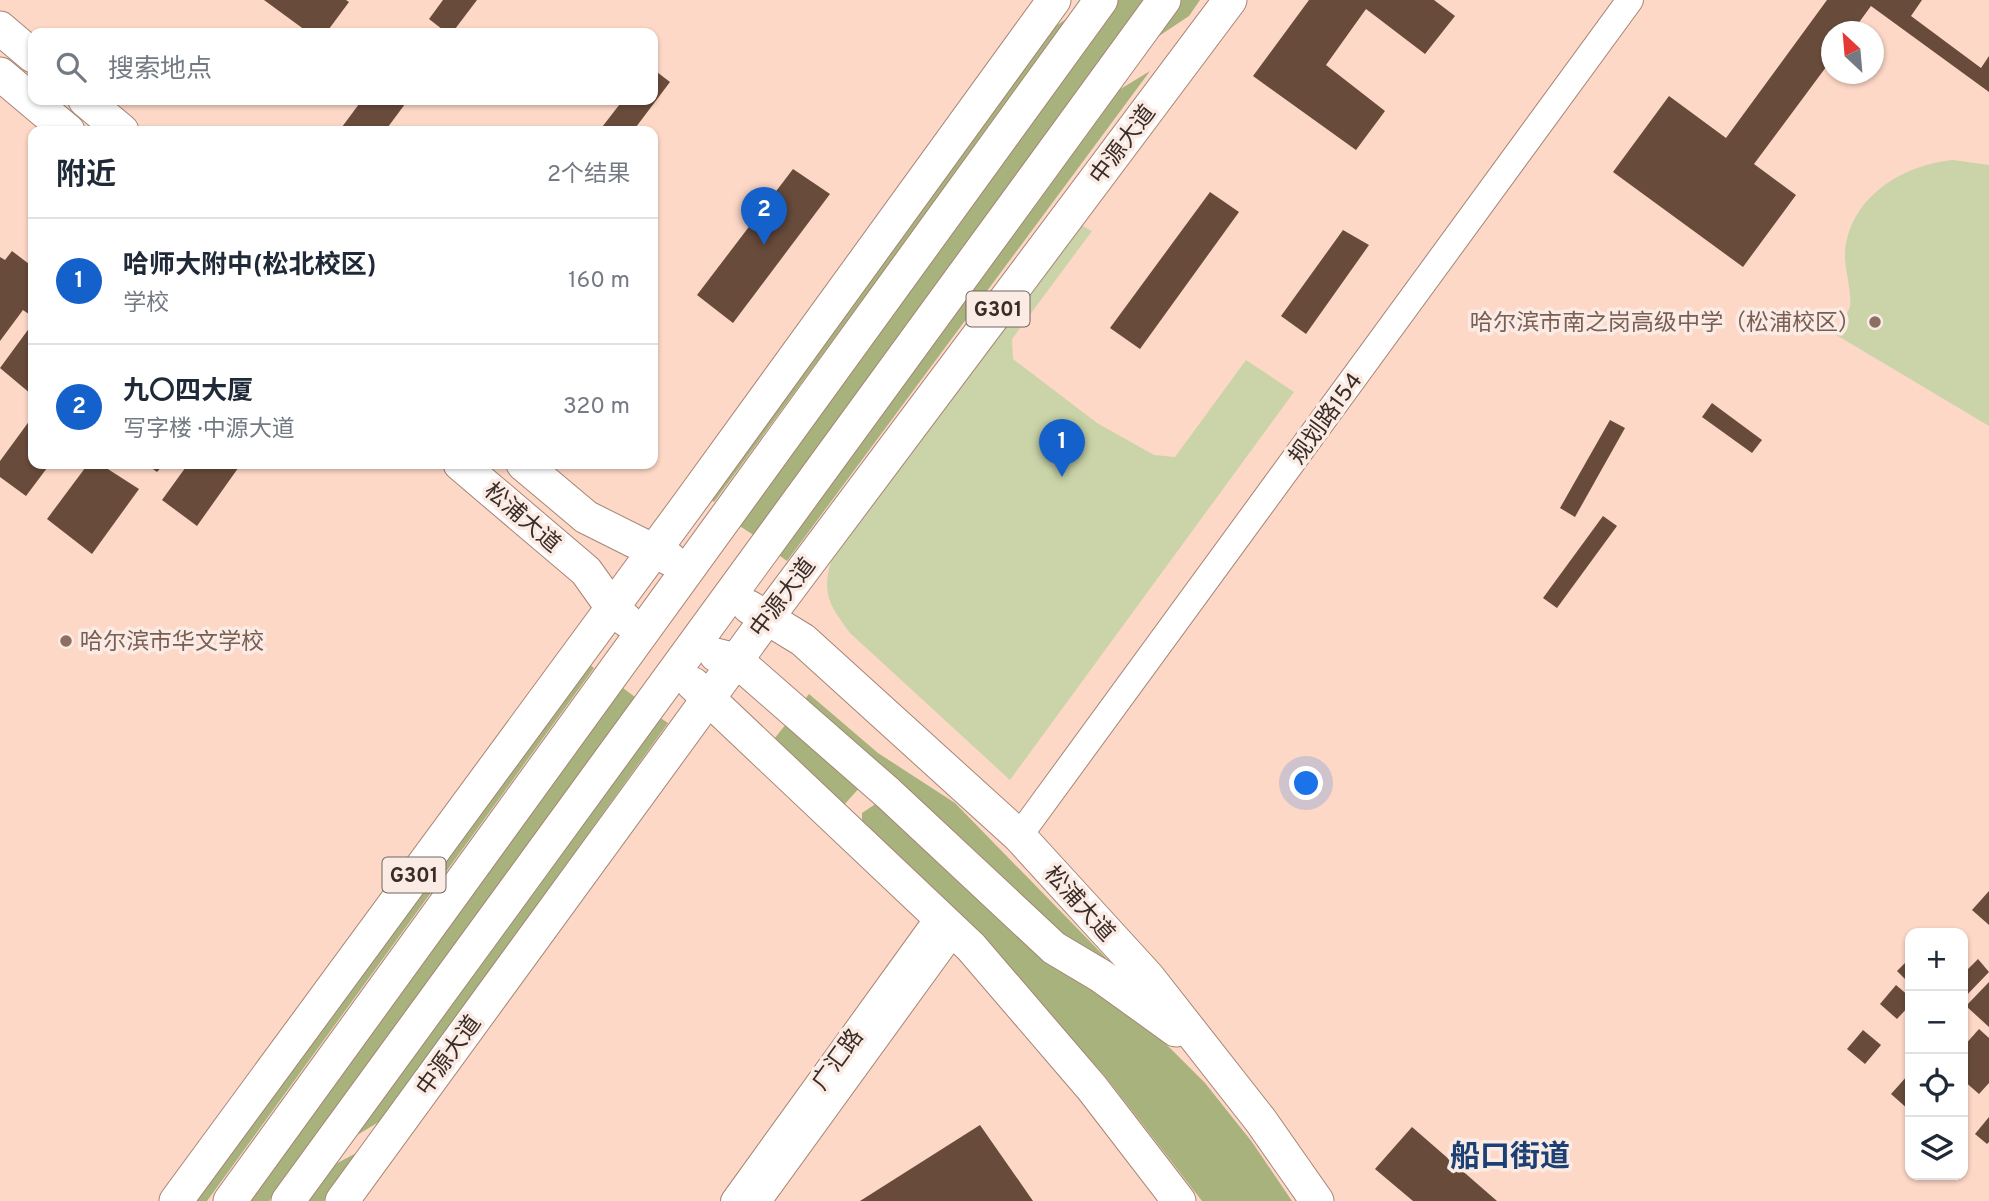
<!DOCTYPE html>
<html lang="zh">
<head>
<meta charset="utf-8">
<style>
  :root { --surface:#fff; --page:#f6f6f7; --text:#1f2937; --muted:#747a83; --line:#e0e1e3; --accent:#1561cc }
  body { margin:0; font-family:Overpass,"Noto Sans SC",sans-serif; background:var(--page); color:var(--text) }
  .controls { position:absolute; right:21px; bottom:21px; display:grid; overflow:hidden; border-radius:14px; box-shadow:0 2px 5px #0004 }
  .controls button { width:63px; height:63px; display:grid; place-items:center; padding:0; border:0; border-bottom:2px solid var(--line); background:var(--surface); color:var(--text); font:35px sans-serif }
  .compass { position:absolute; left:1821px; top:21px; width:63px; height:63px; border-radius:50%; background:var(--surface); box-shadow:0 2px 5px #0004; rotate:334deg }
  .you { position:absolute; left:1307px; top:784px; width:24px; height:24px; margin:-18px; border:5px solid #fff; border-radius:50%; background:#1a73e8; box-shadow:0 0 0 10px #1a73e833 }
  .badge { display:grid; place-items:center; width:46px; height:46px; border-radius:50%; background:var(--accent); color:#fff; font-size:23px; font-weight:700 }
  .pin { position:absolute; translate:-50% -58px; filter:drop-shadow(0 2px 4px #0008) }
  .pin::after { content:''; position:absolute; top:37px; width:24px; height:21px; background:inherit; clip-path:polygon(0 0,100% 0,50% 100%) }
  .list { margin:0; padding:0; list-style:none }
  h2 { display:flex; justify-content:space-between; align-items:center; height:91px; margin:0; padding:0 28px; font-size:30px }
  h2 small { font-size:23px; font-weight:400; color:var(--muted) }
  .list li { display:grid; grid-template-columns:46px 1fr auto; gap:21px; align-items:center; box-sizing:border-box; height:126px; padding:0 28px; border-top:2px solid var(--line) }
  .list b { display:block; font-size:26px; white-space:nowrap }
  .list p { margin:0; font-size:23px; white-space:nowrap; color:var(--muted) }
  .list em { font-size:23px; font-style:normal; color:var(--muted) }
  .icon { flex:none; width:38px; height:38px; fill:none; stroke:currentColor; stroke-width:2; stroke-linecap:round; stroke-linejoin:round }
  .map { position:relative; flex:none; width:1989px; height:1201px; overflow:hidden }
  .search { position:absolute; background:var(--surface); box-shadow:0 2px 5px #0004; left:28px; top:28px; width:630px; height:77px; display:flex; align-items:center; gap:18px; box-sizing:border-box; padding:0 24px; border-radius:14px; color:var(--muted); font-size:26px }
  .panel { position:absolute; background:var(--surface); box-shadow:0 2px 5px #0004; left:28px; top:126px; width:630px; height:343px; border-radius:14px }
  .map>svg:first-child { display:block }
  .green { fill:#cad4a8 }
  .forest { fill:#a8b27c }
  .building { fill:#684b3b }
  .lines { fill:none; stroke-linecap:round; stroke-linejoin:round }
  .secondary-casing { stroke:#a68575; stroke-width:28 }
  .highway-casing { stroke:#a68575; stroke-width:35 }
  .secondary { stroke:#fff; stroke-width:26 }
  .highway { stroke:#fff; stroke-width:33 }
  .education-dot { fill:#8d6e63; stroke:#faebe4; stroke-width:2.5 }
  .labels { text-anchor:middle; stroke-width:7; stroke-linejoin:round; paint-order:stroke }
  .shield { fill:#faebe4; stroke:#74655f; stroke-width:2 }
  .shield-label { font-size:21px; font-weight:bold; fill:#3a2c26 }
  .street-label { font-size:23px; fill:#3a2c26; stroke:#faebe4 }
  .education-label { font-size:23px; fill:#785e54; stroke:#faebe4; text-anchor:end }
  .district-label { font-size:30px; font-weight:bold; fill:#1c3f74; stroke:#faebe4 }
</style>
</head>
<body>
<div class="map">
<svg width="1989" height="1201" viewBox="0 0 1989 1201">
  <rect width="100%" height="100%" fill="#fdd8c7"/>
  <!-- green -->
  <g class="green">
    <path d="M1953 160 1989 165V426L1833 333C1838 326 1848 315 1850 306 1852 291 1844 268 1845 251 1851 196 1903 165 1953 160Z"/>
    <path d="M1079 224 1092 231 1012 339 1013 359 1097 423 1154 455 1175 457 1246 360 1294 392 1010 780 850 633C831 607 821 595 831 562Z"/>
  </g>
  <!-- forest -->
  <g class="forest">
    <path d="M1117 0H1145L755 536 735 523Z"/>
    <path d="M1181 0H1200L1189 16 1150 42Z"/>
    <path d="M1072 15 714 502 705 495 1031 43Z"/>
    <path d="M1150 71 787 561 776 553 1114 93Z"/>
    <path d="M583 660 594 668 207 1201H190Z"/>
    <path d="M619 685 635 697 269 1201H244Z"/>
    <path d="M809 694 878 753 955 803 1110 962 1104 973 799 707Z"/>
    <path d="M659 717 668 723 382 1120 344 1143Z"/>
    <path d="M787 723 861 786 843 806 770 744Z"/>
    <path d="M877 803 1080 981 1163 1041 1205 1083 1252 1142 1292 1201H1202L1105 1076 1042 1006 862 822V813Z"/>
    <path d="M362 1150 324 1201H304L328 1168Z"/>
  </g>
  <!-- building -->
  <g class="building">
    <path d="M264 0H346L349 2 326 33H309Z"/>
    <path d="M443 0H477L452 33H447L429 19Z"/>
    <path d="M1309 0H1434L1455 16 1425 54 1366 9 1326 65 1385 111 1356 150 1253 76Z"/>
    <path d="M1827 0H1922L1911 16 1981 68 1989 56V92L1871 6 1852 32H1832V59L1754 164 1796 195 1743 267 1613 172 1669 96 1726 138Z"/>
    <path d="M653 69 670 82 633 131H599L623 100H653Z"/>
    <path d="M362 100H408L385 131H339Z"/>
    <path d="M793 169 830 194 733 323 697 295Z"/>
    <path d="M1210 192 1239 212 1140 349 1110 328Z"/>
    <path d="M1343 230 1369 245 1306 334 1281 316Z"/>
    <path d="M12 251 33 267V317L23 310 0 341V257L5 260Z"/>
    <path d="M33 323V391L31 394 0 368Z"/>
    <path d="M1712 403 1762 440 1752 453 1702 417Z"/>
    <path d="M33 416V464H50L26 496 0 477V461Z"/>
    <path d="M1610 420 1625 428 1575 517 1560 508Z"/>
    <path d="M88 464H100L139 489 92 554 47 519Z"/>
    <path d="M146 464H164L157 472Z"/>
    <path d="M188 464H241L197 526 162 500Z"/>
    <path d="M1603 516 1617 526 1557 608 1543 598Z"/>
    <path d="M1989 891V925L1972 910Z"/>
    <path d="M1910 958V984L1897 971Z"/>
    <path d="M1978 959 1989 972 1963 999V964L1968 969Z"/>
    <path d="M1989 982V1027L1966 1006Z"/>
    <path d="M1896 985 1910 997V1005L1897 1019 1880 1004Z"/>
    <path d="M1979 1029 1989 1038V1083L1979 1094 1963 1080V1047Z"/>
    <path d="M1863 1030 1881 1045 1865 1064 1847 1049Z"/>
    <path d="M1908 1075 1910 1077 1909 1110 1891 1094Z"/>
    <path d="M1989 1117V1142L1987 1144 1975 1134Z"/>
    <path d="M980 1125 1033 1201H860Z"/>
    <path d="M1412 1127 1497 1201H1413L1375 1169Z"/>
  </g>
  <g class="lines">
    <!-- secondary casing -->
    <g class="secondary-casing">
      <g id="secondary">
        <path d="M1019 836 1630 0"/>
        <path d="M734 1201 939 917"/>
        <path d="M758 1201 953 932"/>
      </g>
    </g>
    <!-- highway casing -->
    <g class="highway-casing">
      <g id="highway">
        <path d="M0 28 33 56"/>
        <path d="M0 74 68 131"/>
        <path d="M85 100 122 131"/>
        <path d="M460 464 586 571 611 606 626 620"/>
        <path d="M523 464 586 517 670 559"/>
        <path d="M749 607 803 640 1019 836 1148 977 1261 1121 1317 1201"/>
        <path d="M716 655 736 660 888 793 1054 948 1101 976 1176 1030"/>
        <path d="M693 684 971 947 1092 1088 1179 1201"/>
        <path d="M176 1201 687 506 1054 0"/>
        <path d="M230 1201 1101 0"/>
        <path d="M288 1201 1164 0"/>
        <path d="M342 1201 767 618 1230 0"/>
      </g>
    </g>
    <!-- secondary -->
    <use href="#secondary" class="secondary"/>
    <!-- highway -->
    <use href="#highway" class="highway"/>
  </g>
  <!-- markers -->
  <g class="education-dot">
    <circle cx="1875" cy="322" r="7"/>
    <circle cx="66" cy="641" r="7"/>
  </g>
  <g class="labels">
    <!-- shield labels -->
    <g class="shield">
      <rect x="966.5" y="291.5" width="63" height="35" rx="5"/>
      <rect x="382.5" y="857.5" width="63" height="35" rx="5"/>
    </g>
    <g class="shield-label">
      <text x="998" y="316">G301</text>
      <text x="414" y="882">G301</text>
    </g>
    <!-- street labels -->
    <g class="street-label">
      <text transform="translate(1122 144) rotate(-53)" y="8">中源大道</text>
      <text transform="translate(1325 418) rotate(-54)" y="8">规划路154</text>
      <text transform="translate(523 517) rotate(41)" y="8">松浦大道</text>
      <text transform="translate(782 597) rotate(-53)" y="8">中源大道</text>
      <text transform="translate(1080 903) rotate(48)" y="8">松浦大道</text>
      <text transform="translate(448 1055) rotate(-54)" y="8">中源大道</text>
      <text transform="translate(837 1059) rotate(-54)" y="8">广汇路</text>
    </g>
    <!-- education labels -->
    <g class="education-label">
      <text x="1861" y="330">哈尔滨市南之岗高级中学（松浦校区）</text>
      <text x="80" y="649" text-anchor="start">哈尔滨市华文学校</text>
    </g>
    <!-- district labels -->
    <g class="district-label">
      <text x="1510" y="1166">船口街道</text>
    </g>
  </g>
</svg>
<div class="controls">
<button>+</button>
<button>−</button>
<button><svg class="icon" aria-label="locate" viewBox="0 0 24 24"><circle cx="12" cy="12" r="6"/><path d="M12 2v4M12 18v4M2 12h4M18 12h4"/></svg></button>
<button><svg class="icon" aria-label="layers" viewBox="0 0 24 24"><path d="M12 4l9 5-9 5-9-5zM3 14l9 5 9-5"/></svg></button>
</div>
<svg class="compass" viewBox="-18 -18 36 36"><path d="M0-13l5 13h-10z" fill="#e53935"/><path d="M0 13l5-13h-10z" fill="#747a83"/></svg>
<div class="you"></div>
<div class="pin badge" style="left:1062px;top:477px">1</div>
<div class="pin badge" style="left:764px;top:245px">2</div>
<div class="search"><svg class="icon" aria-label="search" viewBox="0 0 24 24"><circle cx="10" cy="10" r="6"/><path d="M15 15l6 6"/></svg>搜索地点</div>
<section class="panel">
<h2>附近<small>2个结果</small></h2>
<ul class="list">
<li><span class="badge">1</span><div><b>哈师大附中(松北校区)</b><p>学校</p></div><em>160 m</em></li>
<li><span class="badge">2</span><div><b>九〇四大厦</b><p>写字楼 · 中源大道</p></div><em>320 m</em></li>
</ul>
</section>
</div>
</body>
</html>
